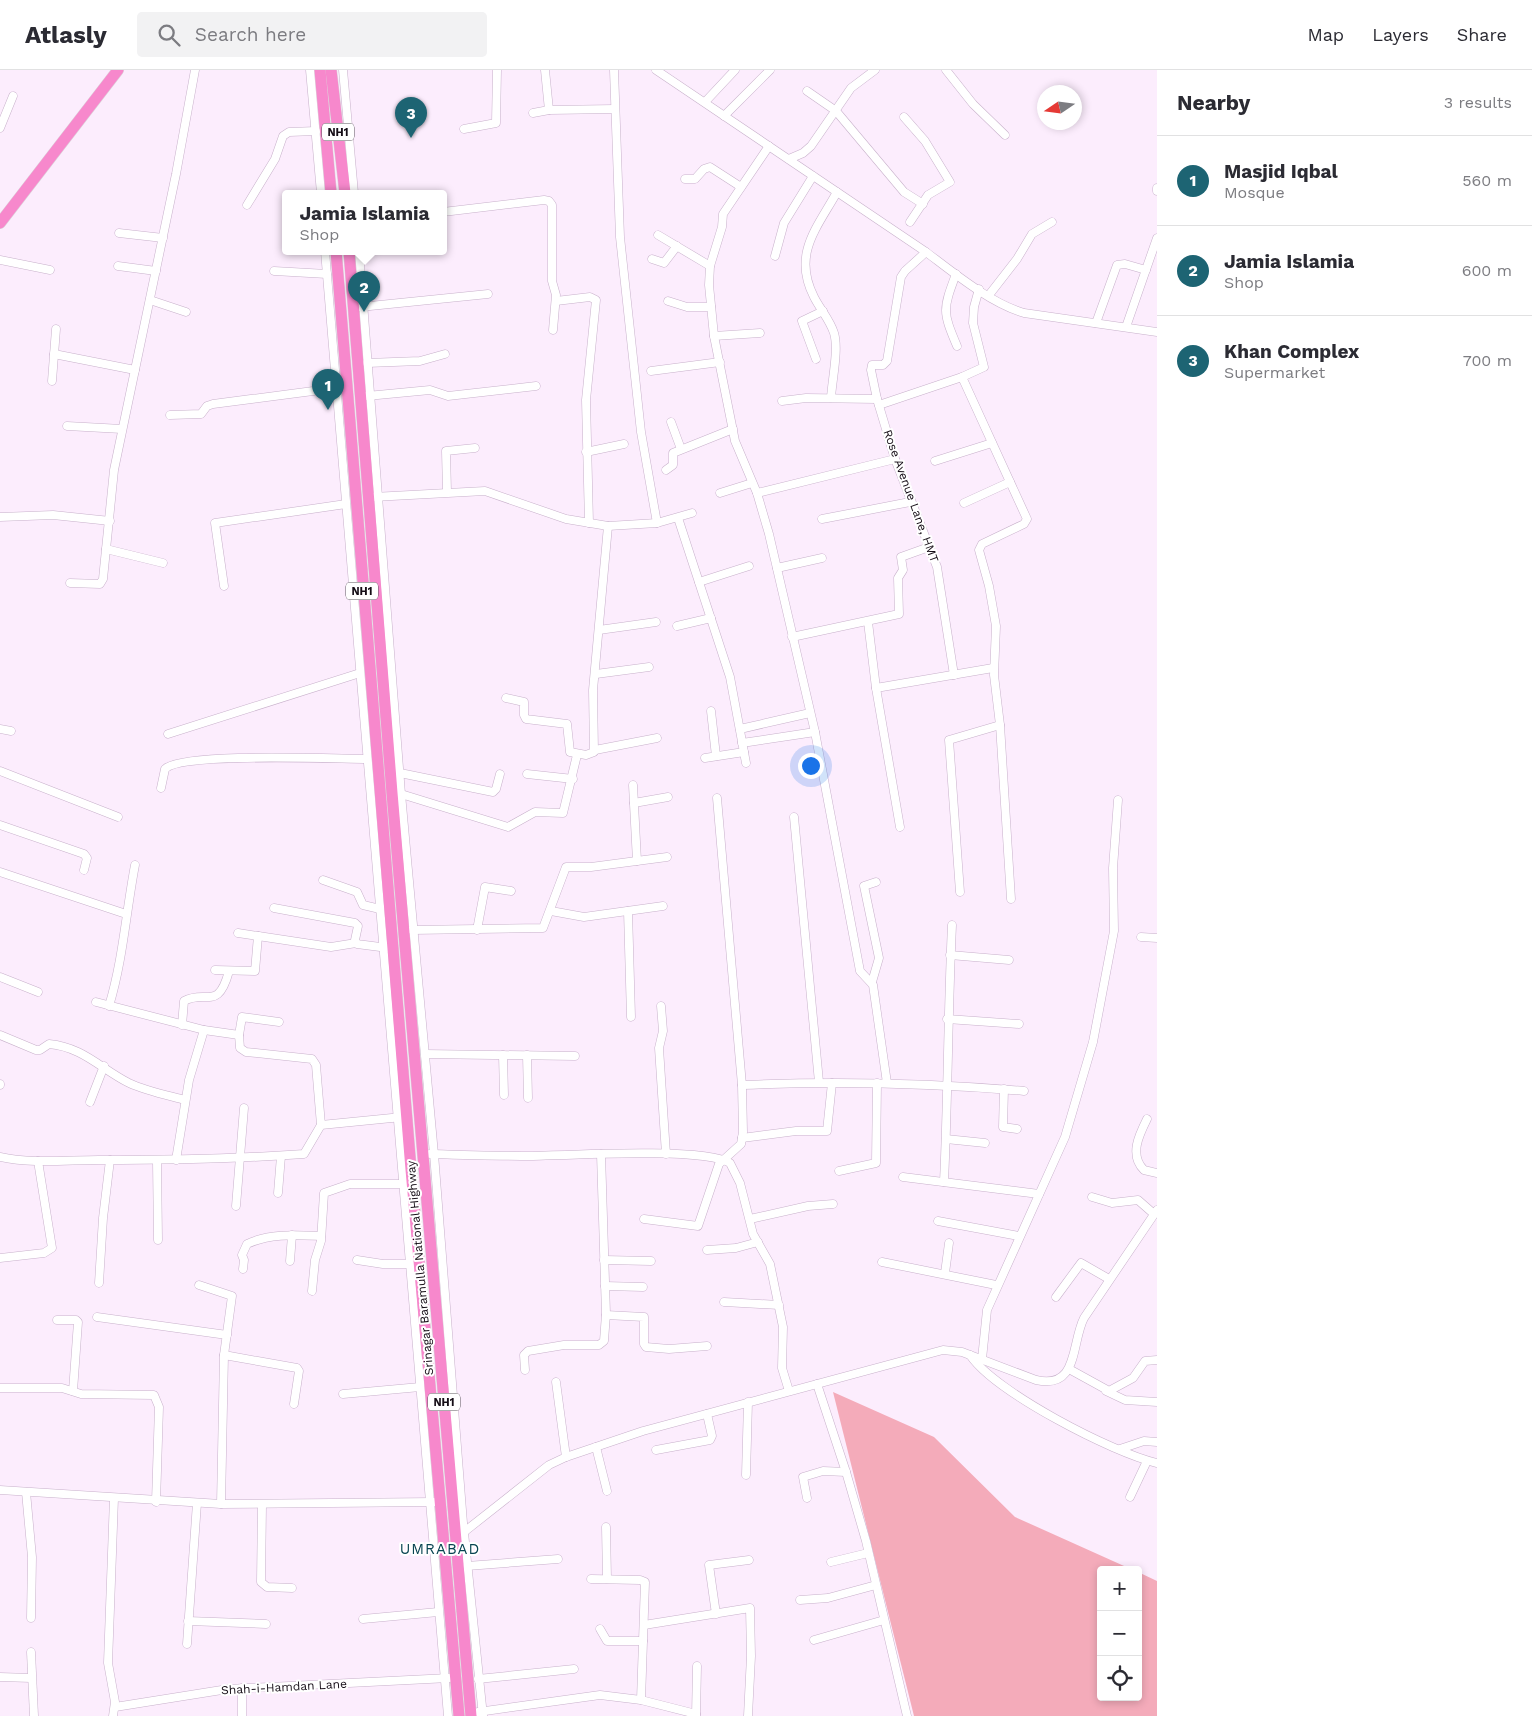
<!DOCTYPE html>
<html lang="en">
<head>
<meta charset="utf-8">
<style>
  :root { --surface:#fff; --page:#f2f2f3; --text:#2b2b33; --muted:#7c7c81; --line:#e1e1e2; --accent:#1d6473 }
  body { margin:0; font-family:"Work Sans",sans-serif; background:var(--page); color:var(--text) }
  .controls { position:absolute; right:15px; bottom:15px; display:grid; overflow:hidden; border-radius:5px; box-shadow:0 2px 8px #0003 }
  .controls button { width:45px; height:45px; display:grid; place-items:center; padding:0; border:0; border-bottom:1px solid var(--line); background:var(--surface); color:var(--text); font:25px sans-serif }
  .compass { position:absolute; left:1037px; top:15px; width:45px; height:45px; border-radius:50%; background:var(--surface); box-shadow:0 2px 8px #0003; rotate:257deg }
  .you { position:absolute; left:810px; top:695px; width:18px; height:18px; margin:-12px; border:4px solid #fff; border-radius:50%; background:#1a73e8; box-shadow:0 0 0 8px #1a73e833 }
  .badge { display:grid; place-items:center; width:32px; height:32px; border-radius:50%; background:var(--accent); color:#fff; font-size:16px; font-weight:700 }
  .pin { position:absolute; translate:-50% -41px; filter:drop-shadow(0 1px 2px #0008) }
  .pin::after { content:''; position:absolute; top:26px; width:18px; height:15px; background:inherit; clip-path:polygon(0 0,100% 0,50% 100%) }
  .popup { position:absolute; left:282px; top:120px; width:165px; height:65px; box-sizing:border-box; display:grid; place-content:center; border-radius:5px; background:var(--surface); filter:drop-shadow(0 1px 4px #0005); font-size:16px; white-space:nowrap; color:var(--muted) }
  .popup b { font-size:19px; color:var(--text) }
  .popup::after { content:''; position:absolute; left:50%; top:100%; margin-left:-10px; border:10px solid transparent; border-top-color:var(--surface) }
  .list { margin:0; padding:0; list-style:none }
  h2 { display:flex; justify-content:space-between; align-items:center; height:65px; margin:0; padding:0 20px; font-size:21px }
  h2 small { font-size:16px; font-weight:400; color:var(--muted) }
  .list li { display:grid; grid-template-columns:32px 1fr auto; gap:15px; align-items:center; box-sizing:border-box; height:90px; padding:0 20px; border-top:1px solid var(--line) }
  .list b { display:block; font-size:19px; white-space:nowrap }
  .list p { margin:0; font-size:16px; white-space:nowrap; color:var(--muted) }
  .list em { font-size:16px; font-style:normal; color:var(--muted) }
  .icon { flex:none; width:28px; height:28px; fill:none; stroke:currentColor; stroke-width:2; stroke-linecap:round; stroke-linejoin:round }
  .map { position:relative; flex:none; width:1157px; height:1646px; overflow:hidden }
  header { display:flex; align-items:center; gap:30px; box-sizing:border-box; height:70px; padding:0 25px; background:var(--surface); border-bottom:1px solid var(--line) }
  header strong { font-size:24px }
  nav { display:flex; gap:28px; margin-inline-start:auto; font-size:18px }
  .search { width:350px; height:45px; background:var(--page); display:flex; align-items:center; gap:12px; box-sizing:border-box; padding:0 18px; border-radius:5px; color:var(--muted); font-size:19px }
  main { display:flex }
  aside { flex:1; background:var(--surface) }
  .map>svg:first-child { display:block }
  .green { fill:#f4abba }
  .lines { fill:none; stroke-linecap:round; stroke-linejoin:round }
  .minor-casing { stroke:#c8b1cb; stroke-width:9 }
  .highway-casing { stroke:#dad8da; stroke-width:12 }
  .minor { stroke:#fff; stroke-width:8 }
  .highway { stroke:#f788cc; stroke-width:11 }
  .labels { text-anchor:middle; stroke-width:4; stroke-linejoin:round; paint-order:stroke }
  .shield { fill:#fff; stroke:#5b565c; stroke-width:1 }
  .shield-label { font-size:11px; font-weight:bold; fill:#150d16 }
  .street-label { font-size:12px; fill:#150d16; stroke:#fff }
  .quarter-label { font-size:15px; letter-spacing:1px; fill:#084451; stroke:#fff }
</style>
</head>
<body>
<header>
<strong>Atlasly</strong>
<div class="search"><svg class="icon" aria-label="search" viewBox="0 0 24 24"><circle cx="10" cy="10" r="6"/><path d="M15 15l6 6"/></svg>Search here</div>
<nav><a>Map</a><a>Layers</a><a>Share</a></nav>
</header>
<main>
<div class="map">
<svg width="1157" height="1646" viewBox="0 0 1157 1646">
  <rect width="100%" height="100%" fill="#fcedfd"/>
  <!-- green -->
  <path class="green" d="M833 1322 934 1367 1015 1447 1133 1500H1101V1627H1138V1502L1157 1511V1646H914Z"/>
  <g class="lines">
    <!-- minor casing -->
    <g class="minor-casing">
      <g id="minor">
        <path d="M310 0 321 123"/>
        <path d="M343 0 354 123"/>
        <path d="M545 0 549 40"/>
        <path d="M614 0 620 167 641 362 657 453"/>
        <path d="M656 0 926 182C954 203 990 233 1024 243L1157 262"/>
        <path d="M946 0 973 34 1005 65"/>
        <path d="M807 21 836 41 904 122 923 134"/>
        <path d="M705 32 735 0"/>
        <path d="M533 43 549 40 615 39"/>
        <path d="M724 46 770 0"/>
        <path d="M904 47 925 71 950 112 928 125 910 152"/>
        <path d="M0 58 13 26"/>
        <path d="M464 59 496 53 497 0"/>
        <path d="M769 76 723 144 722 157 710 196 709 215 714 266 735 371 757 423 769 464 815 662 860 901 873 915 887 1013"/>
        <path d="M789 89 803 83 811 76 851 18 875 0"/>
        <path d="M685 109H695L704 99 710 97 741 117"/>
        <path d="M1157 118V121"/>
        <path d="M247 135 275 89 283 66 289 62 316 61"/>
        <path d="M443 142 544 130 549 131 552 135V211L556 225 553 260"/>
        <path d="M119 163 163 168"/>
        <path d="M658 165 710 196"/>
        <path d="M325 181 448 1646"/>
        <path d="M359 181 401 724 434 1084 463 1453 483 1646"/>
        <path d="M926 182 905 201 901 207 887 291 883 295H872L871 300 877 329 895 389 937 497 954 605"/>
        <path d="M775 186 784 153 813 106"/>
        <path d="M652 189 664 193 677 176"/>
        <path d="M0 190 50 200"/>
        <path d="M118 196 156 201"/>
        <path d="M274 201 327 204"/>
        <path d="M956 204C943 239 942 241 957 276"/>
        <path d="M989 225 1017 189 1032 164 1052 152"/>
        <path d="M150 230 186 242"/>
        <path d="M556 231 590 227 596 230 586 330 589 453"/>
        <path d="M668 231 687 237H711"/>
        <path d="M360 237 488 224"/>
        <path d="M1096 253 1117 195 1125 194 1146 200"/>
        <path d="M1126 257 1157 168"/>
        <path d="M714 266 760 263"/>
        <path d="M54 284 135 300"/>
        <path d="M816 289 802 251 823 241"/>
        <path d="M367 293 420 291 445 284"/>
        <path d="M651 301 720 292"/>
        <path d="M962 307 1027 449 1024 454 982 474 979 480 989 516 996 556 994 605 1000 655 1011 829"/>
        <path d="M52 311 56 259"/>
        <path d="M367 326 430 320 448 326 536 316"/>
        <path d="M831 328C832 310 839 279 834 263 830 250 820 239 814 227 792 184 817 158 837 122"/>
        <path d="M782 331 806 328 877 329"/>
        <path d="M879 335 962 307 984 297 973 253 974 237 979 219"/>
        <path d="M170 345 201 344 207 336 213 334 336 318"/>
        <path d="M671 352 681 379"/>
        <path d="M67 356 122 359"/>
        <path d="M586 382 624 374"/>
        <path d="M935 391 992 373"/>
        <path d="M666 400 673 395V383L733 359"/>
        <path d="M447 422 446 381 475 378"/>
        <path d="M720 423 752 413"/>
        <path d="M757 423 895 389"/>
        <path d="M373 427 485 421 566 449 608 456 657 453 692 443"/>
        <path d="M964 433 1010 412"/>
        <path d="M0 447 53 445 110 451"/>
        <path d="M678 448 730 607 746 693"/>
        <path d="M822 449 910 432"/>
        <path d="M106 479 163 493"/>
        <path d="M777 498 822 488"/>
        <path d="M699 512 749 496"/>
        <path d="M70 513 100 514 103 509 114 400 176 104 195 0"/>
        <path d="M224 516 215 453 346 434"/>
        <path d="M868 552 876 618 900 757"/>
        <path d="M677 556 711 548"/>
        <path d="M599 560 656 552"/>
        <path d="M792 567 899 544 898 508 903 500 901 487 929 477"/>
        <path d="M596 604 649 597"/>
        <path d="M876 618 993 598"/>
        <path d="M506 628 524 632V645L526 649 567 654 570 682 586 685 594 682 593 620 608 456"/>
        <path d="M711 641 716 686"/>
        <path d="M0 659 11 661"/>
        <path d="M740 659 810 643"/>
        <path d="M168 664 360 603"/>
        <path d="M742 673 815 662"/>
        <path d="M595 680 657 668"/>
        <path d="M705 688 744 682"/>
        <path d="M0 701 118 747"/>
        <path d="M400 703 493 722 496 719 500 704"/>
        <path d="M527 704 573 709"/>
        <path d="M633 715 637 791"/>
        <path d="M161 718 165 699C181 682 336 689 367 689"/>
        <path d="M401 724 508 757 535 742 563 743 577 685"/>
        <path d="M634 733 668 727"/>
        <path d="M794 747 819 1012"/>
        <path d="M0 755 84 784 87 788 84 800"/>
        <path d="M0 802 126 844"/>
        <path d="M323 810 357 822 363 835 380 839"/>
        <path d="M960 822 949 670 1000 655"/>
        <path d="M274 838 355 853 358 856 355 870 357 874 388 878"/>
        <path d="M551 841 584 847 663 836"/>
        <path d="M628 841 631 947"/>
        <path d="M412 860 543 858 566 797H591L667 787"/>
        <path d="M477 860 485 817 511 821"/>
        <path d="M238 863 331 877 356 873"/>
        <path d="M1141 867 1157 868"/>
        <path d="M950 885 1009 890"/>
        <path d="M215 900 255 901 258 866"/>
        <path d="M0 907 38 922"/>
        <path d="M872 912 879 888 864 816 876 812"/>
        <path d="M96 932 204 960 239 965"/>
        <path d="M109 936C123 890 126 842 135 795"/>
        <path d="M661 936 663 961 659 978 666 1084"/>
        <path d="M947 949 1019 954"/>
        <path d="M279 952 242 947 239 965 240 978 246 982 312 989 316 995 321 1055"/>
        <path d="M182 955 184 931C206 919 218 942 229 901"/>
        <path d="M0 965 36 980H40L49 974C83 977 101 999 129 1013 146 1021 166 1025 185 1030"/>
        <path d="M425 984 575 986"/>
        <path d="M503 985 504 1025"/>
        <path d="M527 985 528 1028"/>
        <path d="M0 1015V1014"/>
        <path d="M742 1015C836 1011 930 1013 1024 1021"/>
        <path d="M1004 1019 1003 1057 1017 1059"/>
        <path d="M90 1032 104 996"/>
        <path d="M1147 1049C1139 1065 1129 1085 1144 1100L1157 1103"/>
        <path d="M742 1068 796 1061H827L832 1013"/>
        <path d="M946 1069 985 1073"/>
        <path d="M430 1084C464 1085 499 1086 533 1086 569 1085 706 1077 730 1093L740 1113 753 1164 770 1194 783 1257 782 1298 789 1321"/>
        <path d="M0 1087C31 1094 67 1090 99 1090 167 1090 235 1089 304 1084L321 1055 402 1047"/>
        <path d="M176 1090 189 1010 204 960"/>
        <path d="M157 1091 158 1170"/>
        <path d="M839 1101 876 1093 877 1013"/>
        <path d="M903 1107 1039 1124"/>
        <path d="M944 1112C948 1026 948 940 952 855"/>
        <path d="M278 1123 281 1086"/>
        <path d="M1092 1127 1112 1133 1138 1130 1154 1144"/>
        <path d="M236 1136 244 1038"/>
        <path d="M644 1149 698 1156 719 1094 741 1074 743 1062 742 1015 717 728"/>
        <path d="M750 1149 808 1136 833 1134"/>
        <path d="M938 1151 1019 1166"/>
        <path d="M707 1180 736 1178 758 1172"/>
        <path d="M0 1188 44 1183 52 1178 38 1091"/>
        <path d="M357 1190 383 1194H410"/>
        <path d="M604 1190 651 1191"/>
        <path d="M290 1191 292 1165"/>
        <path d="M882 1192 996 1215"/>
        <path d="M243 1199 244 1190 242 1185 247 1174C270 1163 296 1165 321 1166"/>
        <path d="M945 1203 949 1173"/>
        <path d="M99 1213 103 1148 110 1090"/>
        <path d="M199 1215 232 1226 224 1285 221 1434"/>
        <path d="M605 1216 643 1217"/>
        <path d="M312 1221 315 1190 321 1171 324 1123 350 1114H403"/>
        <path d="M1056 1227 1081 1193 1109 1209"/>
        <path d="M724 1232 779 1235"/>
        <path d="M606 1245 644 1247V1274L646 1277 669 1279 707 1276"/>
        <path d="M97 1247 227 1265"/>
        <path d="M57 1250H76L78 1252 73 1321"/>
        <path d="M224 1285 297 1298 299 1301 294 1334"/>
        <path d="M970 1285C995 1322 1113 1383 1157 1393"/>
        <path d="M982 1289 987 1240 1065 1067 1093 972 1114 861 1113 798 1118 730"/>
        <path d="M1069 1299 1109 1321 1133 1308 1145 1291 1157 1290"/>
        <path d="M525 1300 524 1285 528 1281 564 1275H599L604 1271 606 1244 601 1084"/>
        <path d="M556 1312 566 1387"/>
        <path d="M817 1314 846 1402 866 1471 907 1646"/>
        <path d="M0 1318H62L81 1324 154 1325 159 1337 156 1432"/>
        <path d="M1106 1321 1125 1330 1157 1332"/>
        <path d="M343 1324 420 1317"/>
        <path d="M596 1377 607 1421"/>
        <path d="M1120 1379 1144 1371 1157 1372"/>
        <path d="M656 1380 710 1370 712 1366 707 1344"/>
        <path d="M746 1405 748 1332"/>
        <path d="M0 1420 221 1434 434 1432"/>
        <path d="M26 1422 32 1487 31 1548"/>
        <path d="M1130 1427 1147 1391"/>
        <path d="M807 1428 803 1407 823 1401 846 1402"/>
        <path d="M262 1435 261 1512 267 1517 292 1518"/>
        <path d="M606 1457 607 1509"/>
        <path d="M464 1462 549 1395 566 1387 643 1361 943 1280 962 1282 1036 1310C1079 1320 1071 1273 1084 1248L1157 1140"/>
        <path d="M831 1492 868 1483"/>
        <path d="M467 1496 558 1489"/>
        <path d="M591 1509 640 1510 645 1512 641 1630"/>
        <path d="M800 1530 828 1528 876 1515"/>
        <path d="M716 1544 709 1495 749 1490"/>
        <path d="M363 1549 438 1542"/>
        <path d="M188 1551 266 1554"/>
        <path d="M644 1555 750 1538 751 1586 748 1646"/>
        <path d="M600 1559 607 1571H643"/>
        <path d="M814 1570 884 1550"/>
        <path d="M187 1574 197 1433"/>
        <path d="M31 1582 34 1646"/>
        <path d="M0 1607 31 1608"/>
        <path d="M478 1609 574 1599"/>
        <path d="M242 1618V1646"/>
        <path d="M115 1637 228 1619 449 1608"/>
        <path d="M478 1642 600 1625 641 1630 696 1644"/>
        <path d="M113 1646 115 1632 108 1593 114 1428"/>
        <path d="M696 1646 697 1596"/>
      </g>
    </g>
    <!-- highway casing -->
    <g class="highway-casing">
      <g id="highway">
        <path d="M320 0 331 123"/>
        <path d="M331 0 345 123"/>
        <path d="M0 153 118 0"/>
        <path d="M336 181C374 669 415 1158 459 1646"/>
        <path d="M349 181 392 723 471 1646"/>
      </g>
    </g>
    <!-- minor -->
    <use href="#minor" class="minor"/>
    <!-- highway -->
    <use href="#highway" class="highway"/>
  </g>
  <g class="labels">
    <!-- shield labels -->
    <g class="shield">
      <rect x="322" y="53.5" width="32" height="17" rx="4"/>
      <rect x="346" y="512.5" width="32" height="17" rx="4"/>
      <rect x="428" y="1323.5" width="32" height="17" rx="4"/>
    </g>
    <g class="shield-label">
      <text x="338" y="66">NH1</text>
      <text x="362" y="525">NH1</text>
      <text x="444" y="1336">NH1</text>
    </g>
    <!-- street labels -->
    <g class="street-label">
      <text transform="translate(911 426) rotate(70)" y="4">Rose Avenue Lane, HMT</text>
      <text transform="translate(420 1198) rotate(-95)" y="4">Srinagar Baramulla National Highway</text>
      <text transform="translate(284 1617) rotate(-3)" y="4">Shah-i-Hamdan Lane</text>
    </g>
    <!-- quarter labels -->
    <g class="quarter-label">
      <text x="440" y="1484">UMRABAD</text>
    </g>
  </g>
</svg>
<div class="controls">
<button>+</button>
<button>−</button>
<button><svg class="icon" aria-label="locate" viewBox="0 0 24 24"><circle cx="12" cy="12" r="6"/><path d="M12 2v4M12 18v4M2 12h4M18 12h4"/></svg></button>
</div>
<svg class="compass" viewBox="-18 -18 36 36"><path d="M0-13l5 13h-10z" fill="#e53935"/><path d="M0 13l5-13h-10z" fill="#7c7c81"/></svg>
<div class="you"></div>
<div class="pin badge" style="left:328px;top:340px">1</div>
<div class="pin badge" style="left:364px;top:242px">2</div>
<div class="popup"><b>Jamia Islamia</b>Shop</div>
<div class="pin badge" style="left:411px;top:68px">3</div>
</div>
<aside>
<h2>Nearby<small>3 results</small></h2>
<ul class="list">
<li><span class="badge">1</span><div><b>Masjid Iqbal</b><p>Mosque</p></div><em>560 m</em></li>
<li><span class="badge">2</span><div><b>Jamia Islamia</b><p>Shop</p></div><em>600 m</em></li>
<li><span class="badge">3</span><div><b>Khan Complex</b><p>Supermarket</p></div><em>700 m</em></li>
</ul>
</aside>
</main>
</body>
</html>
